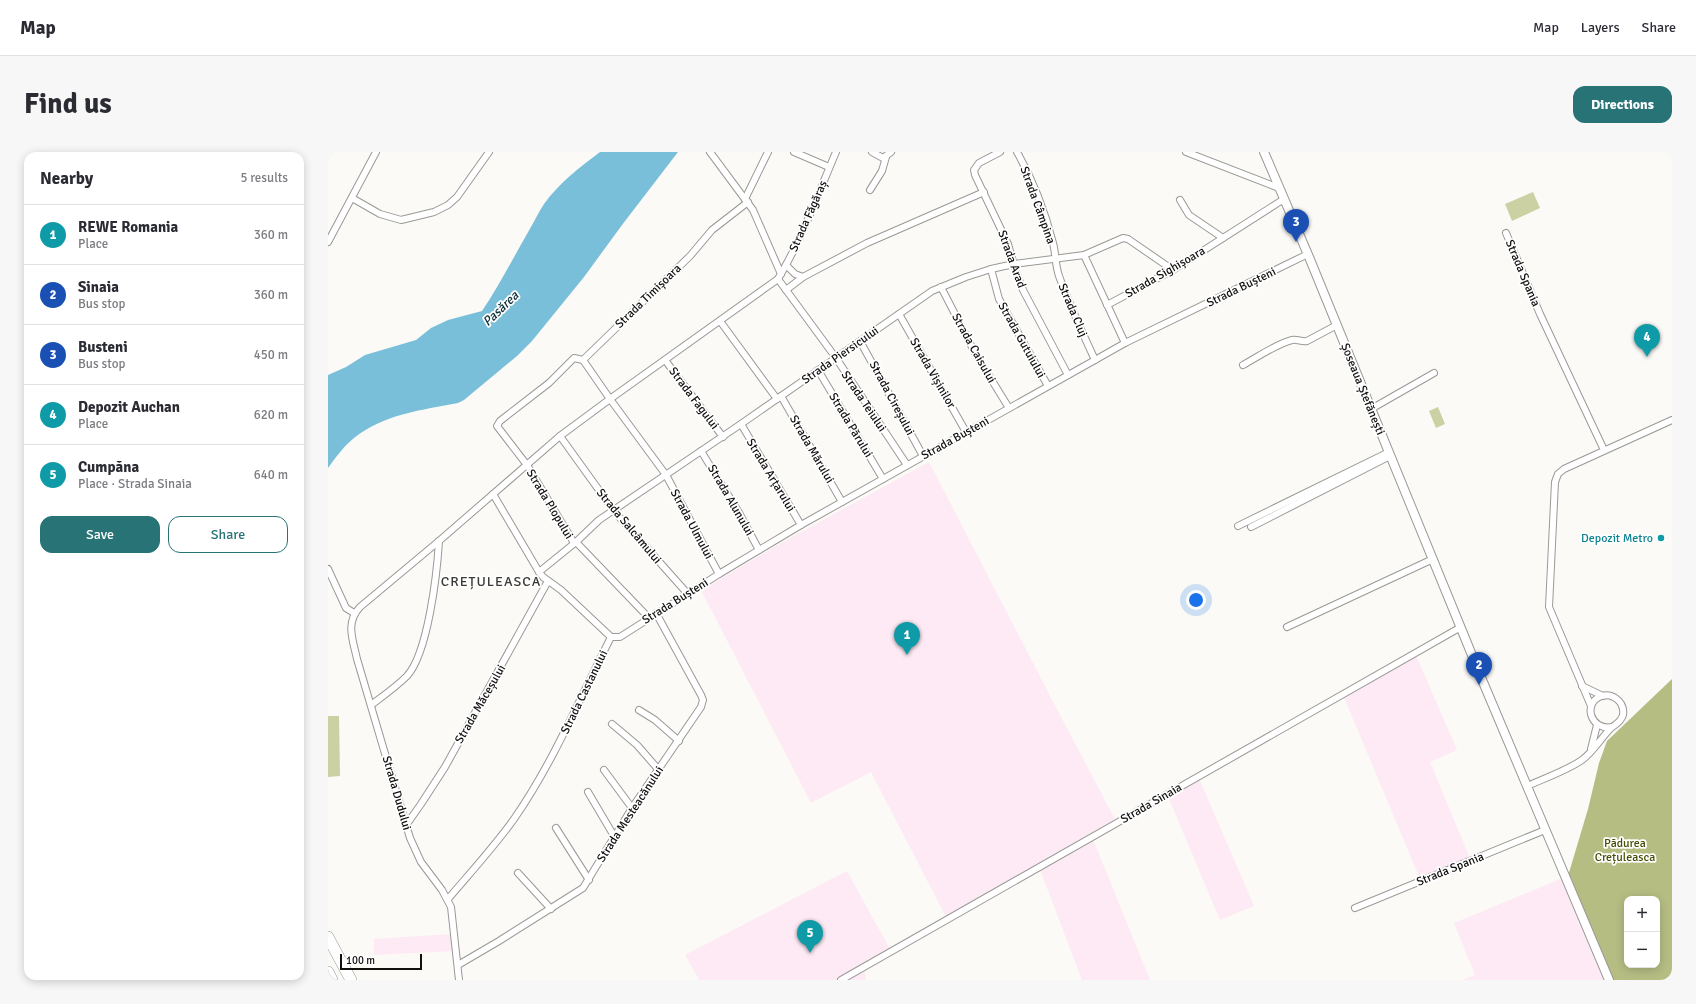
<!DOCTYPE html>
<html lang="en">
<head>
<meta charset="utf-8">
<style>
  :root { --surface:#fff; --page:#f7f7f7; --text:#2b2b33; --muted:#7c7c81; --line:#e1e1e2; --accent:#287375 }
  body { margin:0; font-family:Signika,sans-serif; background:var(--page); color:var(--text) }
  .controls { position:absolute; right:12px; bottom:12px; display:grid; overflow:hidden; border-radius:8px; box-shadow:0 2px 10px #0003 }
  .controls button { width:36px; height:36px; display:grid; place-items:center; padding:0; border:0; border-bottom:1px solid var(--line); background:var(--surface); color:var(--text); font:20px sans-serif }
  .scale { position:absolute; left:12px; bottom:10px; width:82px; box-sizing:border-box; padding-left:4px; border:2px solid #10100f; border-top:0; font-size:11px; line-height:14px; white-space:nowrap; color:#10100f; -webkit-text-stroke:3px #fff; paint-order:stroke }
  .you { position:absolute; left:868px; top:448px; width:14px; height:14px; margin:-10px; border:3px solid #fff; border-radius:50%; background:#1a73e8; box-shadow:0 0 0 6px #1a73e833 }
  .badge { display:grid; place-items:center; width:26px; height:26px; border-radius:50%; background:var(--accent); color:#fff; font-size:13px; font-weight:700 }
  .pin { position:absolute; translate:-50% -33px; filter:drop-shadow(0 1px 2px #0008) }
  .pin::after { content:''; position:absolute; top:21px; width:14px; height:12px; background:inherit; clip-path:polygon(0 0,100% 0,50% 100%) }
  .list { margin:0; padding:0; list-style:none }
  h2 { display:flex; justify-content:space-between; align-items:center; height:52px; margin:0; padding:0 16px; font-size:17px }
  h2 small { font-size:13px; font-weight:400; color:var(--muted) }
  .list li { display:grid; grid-template-columns:26px 1fr auto; gap:12px; align-items:center; box-sizing:border-box; height:60px; padding:0 16px; border-top:1px solid var(--line) }
  .list b { display:block; font-size:15px; white-space:nowrap }
  .list p { margin:0; font-size:13px; white-space:nowrap; color:var(--muted) }
  .list em { font-size:13px; font-style:normal; color:var(--muted) }
  .actions { display:flex; gap:8px; padding:12px 16px }
  .actions a { flex:1; padding:9px 0; border:1px solid var(--accent); border-radius:12px; text-align:center; font-size:14px; color:var(--accent) }
  .actions .main { background:var(--accent); color:#fff }
  .map { position:relative; flex:none; width:1344px; height:828px; overflow:hidden; border-radius:12px }
  header { display:flex; align-items:center; gap:24px; box-sizing:border-box; height:56px; padding:0 20px; background:var(--surface); border-bottom:1px solid var(--line) }
  header strong { font-size:19px }
  nav { display:flex; gap:22px; margin-inline-start:auto; font-size:14px }
  .intro { display:flex; align-items:center; justify-content:space-between; box-sizing:border-box; height:96px; padding:0 24px }
  h1 { margin:0; font-size:28px }
  .button { padding:10px 18px; border-radius:12px; background:var(--accent); color:#fff; font-size:14px; font-weight:700 }
  main { display:flex; gap:24px; padding:0 24px }
  aside { flex:1; background:var(--surface); border-radius:12px; box-shadow:0 2px 10px #0003 }
  .map>svg:first-child { display:block }
  .industrial { fill:#fdeaf4 }
  .green { fill:#cbd1a3 }
  .forest { fill:#b6bd83; fill-rule:evenodd }
  .water { fill:#7abfd9 }
  .lines { fill:none; stroke-linecap:round; stroke-linejoin:round }
  .minor-casing { stroke:#9a9996; stroke-width:8 }
  .secondary-casing { stroke:#9a9996; stroke-width:10 }
  .motorway-casing { stroke:#9a9996; stroke-width:12 }
  .minor { stroke:#fff; stroke-width:6 }
  .secondary { stroke:#fff; stroke-width:8 }
  .motorway { stroke:#fff; stroke-width:11 }
  .culture-dot { fill:#0f9aa8; stroke:#fff; stroke-width:1.5 }
  .labels { text-anchor:middle; stroke-width:3.5; stroke-linejoin:round; paint-order:stroke }
  .street-label { font-size:12px; fill:#10100f; stroke:#fff }
  .culture-label { font-size:12px; fill:#0d838f; stroke:#fff; text-anchor:end }
  .park-label { font-size:12px; fill:#484d06; stroke:#fff }
  .water-label { font-size:13px; font-style:italic; fill:#0d2f3a; stroke:#fff }
  .quarter-label { font-size:14px; letter-spacing:1px; fill:#3c3b38; stroke:#fff }
</style>
</head>
<body>
<header>
<strong>Map</strong>
<nav><a>Map</a><a>Layers</a><a>Share</a></nav>
</header>
<div class="intro"><h1>Find us</h1><a class="button">Directions</a></div>
<main>
<aside>
<h2>Nearby<small>5 results</small></h2>
<ul class="list">
<li><span class="badge" style="background:#0f9aa8">1</span><div><b>REWE Romania</b><p>Place</p></div><em>360 m</em></li>
<li><span class="badge" style="background:#1a4fb4">2</span><div><b>Sinaia</b><p>Bus stop</p></div><em>360 m</em></li>
<li><span class="badge" style="background:#1a4fb4">3</span><div><b>Busteni</b><p>Bus stop</p></div><em>450 m</em></li>
<li><span class="badge" style="background:#0f9aa8">4</span><div><b>Depozit Auchan</b><p>Place</p></div><em>620 m</em></li>
<li><span class="badge" style="background:#0f9aa8">5</span><div><b>Cumpăna</b><p>Place · Strada Sinaia</p></div><em>640 m</em></li>
</ul>
<div class="actions"><a class="main">Save</a><a>Share</a></div>
</aside>
<div class="map">
<svg width="1344" height="828" viewBox="0 0 1344 828">
  <rect width="100%" height="100%" fill="#fbfaf6"/>
  <!-- industrial -->
  <g class="industrial">
    <path d="M601 310 734 567 787 667 618 765 543 620 483 651 373 438 453 391Z"/>
    <path d="M1087 501 1129 598 1102 610 1143 709 1093 729 1015 543Z"/>
    <path d="M870 624 926 754 892 768 839 642Z"/>
    <path d="M764 685 822 828H754L711 715Z"/>
    <path d="M519 719 563 799 536 815 538 828H371L357 803Z"/>
    <path d="M1240 724 1283 828H1134L1147 823 1126 771Z"/>
    <path d="M124 782 125 799 46 803V787Z"/>
  </g>
  <!-- green -->
  <g class="green">
    <path d="M1205 40 1212 56 1184 69 1177 52Z"/>
    <path d="M1110 255 1117 272 1108 276 1101 259Z"/>
    <path d="M0 564H11L12 624 0 625Z"/>
  </g>
  <!-- forest -->
  <path class="forest" d="M1344 527V828H1283L1240 724 1260 657 1271 611 1279 589ZM1299 747H1329V813H1299Z"/>
  <!-- water -->
  <path class="water" d="M272 0H350L294 73 256 125 204 189 189 204 136 248 130 251C94 258 56 262 26 286 16 294 8 305 0 316V223L18 215 37 203 88 188 103 176 120 168 154 159C171 134 184 108 199 82 205 72 210 61 216 52 231 31 252 15 272 0Z"/>
  <g class="lines">
    <!-- minor casing -->
    <g class="minor-casing">
      <g id="minor">
        <path d="M382 0 425 58 453 122"/>
        <path d="M466 0 501 15"/>
        <path d="M544 0 555 6 563 0"/>
        <path d="M672 0 651 11 646 18 647 23 680 92 688 120 695 138 740 223"/>
        <path d="M689 0C705 28 717 60 725 91 728 102 727 112 731 124 741 152 754 180 767 208"/>
        <path d="M858 0 951 36"/>
        <path d="M542 38 554 19 558 5"/>
        <path d="M24 46 52 62 73 68 106 60 120 53 129 45 161 0"/>
        <path d="M417 47 440 0"/>
        <path d="M852 48 861 63 895 86"/>
        <path d="M1178 81 1212 162 1276 298"/>
        <path d="M0 90 48 0"/>
        <path d="M756 103 797 191"/>
        <path d="M458 113 467 122 475 125 539 91 656 40"/>
        <path d="M663 117 671 147 720 234"/>
        <path d="M450 127 508 206 579 313"/>
        <path d="M613 135 647 201 681 256"/>
        <path d="M458 138 475 125"/>
        <path d="M779 153 845 118 956 47"/>
        <path d="M571 162 638 280"/>
        <path d="M392 169 449 247"/>
        <path d="M532 189 595 304"/>
        <path d="M337 208 395 285"/>
        <path d="M915 213C928 206 950 191 964 188 969 187 974 190 979 189L1009 173"/>
        <path d="M490 218 555 327"/>
        <path d="M453 244 514 350"/>
        <path d="M1043 257 1106 221"/>
        <path d="M413 272 473 373"/>
        <path d="M232 284 286 359 359 441"/>
        <path d="M373 299 410 359 431 398"/>
        <path d="M165 342 211 420 215 425 233 438 283 485"/>
        <path d="M910 374 1061 300"/>
        <path d="M923 375 1062 304"/>
        <path d="M248 390 321 466"/>
        <path d="M246 391 199 313 169 274 172 269 221 231 246 206 255 208"/>
        <path d="M0 417 18 456 26 461"/>
        <path d="M211 420 248 390 271 368 413 272 604 139 638 125 663 117 686 112 756 103 795 86 800 87 845 118"/>
        <path d="M391 422 338 323 282 247 255 208 362 104 384 78 420 50"/>
        <path d="M959 475 1105 407"/>
        <path d="M283 485H292L391 422 473 373 767 208 797 191 980 102"/>
        <path d="M1254 534 1275 544"/>
        <path d="M43 553C55 544 68 535 79 524 100 501 109 422 111 389"/>
        <path d="M1263 554 1221 455 1227 330 1230 322 1236 317 1344 268"/>
        <path d="M311 558 327 568 351 589"/>
        <path d="M284 572 309 593 330 617"/>
        <path d="M1263 597 1269 573"/>
        <path d="M276 618 304 656"/>
        <path d="M1199 634C1217 626 1238 619 1254 608 1265 600 1273 586 1283 576 1288 572 1293 570 1295 563 1296 558 1294 552 1291 549 1286 544 1280 542 1274 544 1254 550 1262 579 1284 575"/>
        <path d="M260 640 286 684"/>
        <path d="M79 672 93 652 117 615 220 429"/>
        <path d="M228 676 261 728"/>
        <path d="M190 721 223 757"/>
        <path d="M120 747C142 721 166 695 186 667 225 611 252 546 283 485"/>
        <path d="M1027 756 1217 678"/>
        <path d="M130 813 171 789 255 736 304 656 373 555 375 548 373 543 328 461"/>
        <path d="M131 828 123 755 114 738 93 710 82 686 29 507C25 488 17 471 32 455L111 389 232 284 282 247 450 127C474 87 490 42 508 0"/>
        <path d="M513 828 1133 475"/>
      </g>
    </g>
    <!-- secondary casing -->
    <g class="secondary-casing">
      <path id="secondary" d="M936 0 981 105 1155 530 1281 828"/>
    </g>
    <!-- motorway casing -->
    <g class="motorway-casing">
      <g id="motorway">
        <path d="M0 785 23 828"/>
        <path d="M0 820 4 828"/>
      </g>
    </g>
    <!-- minor -->
    <use href="#minor" class="minor"/>
    <!-- secondary -->
    <use href="#secondary" class="secondary"/>
    <!-- motorway -->
    <use href="#motorway" class="motorway"/>
  </g>
  <!-- markers -->
  <circle class="culture-dot" cx="1333" cy="386" r="4"/>
  <g class="labels">
    <!-- street labels -->
    <g class="street-label">
      <text transform="translate(710 53) rotate(70)" y="4">Strada Câmpina</text>
      <text transform="translate(480 64) rotate(-66)" y="4">Strada Făgăraș</text>
      <text transform="translate(684 107) rotate(70)" y="4">Strada Arad</text>
      <text transform="translate(837 120) rotate(-30)" y="4">Strada Sighișoara</text>
      <text transform="translate(1195 121) rotate(67)" y="4">Strada Spania</text>
      <text transform="translate(913 135) rotate(-26)" y="4">Strada Bușteni</text>
      <text transform="translate(320 144) rotate(-44)" y="4">Strada Timișoara</text>
      <text transform="translate(745 158) rotate(67)" y="4">Strada Cluj</text>
      <text transform="translate(694 188) rotate(61)" y="4">Strada Gutuiului</text>
      <text transform="translate(646 196) rotate(61)" y="4">Strada Caisului</text>
      <text transform="translate(512 203) rotate(-35)" y="4">Strada Piersicului</text>
      <text transform="translate(605 221) rotate(60)" y="4">Strada Vișinilor</text>
      <text transform="translate(1035 237) rotate(68)" y="4">Șoseaua Ștefănești</text>
      <text transform="translate(366 246) rotate(53)" y="4">Strada Fagului</text>
      <text transform="translate(564 246) rotate(62)" y="4">Strada Cireșului</text>
      <text transform="translate(536 249) rotate(56)" y="4">Strada Teiului</text>
      <text transform="translate(523 273) rotate(59)" y="4">Strada Părului</text>
      <text transform="translate(627 286) rotate(-29)" y="4">Strada Bușteni</text>
      <text transform="translate(484 297) rotate(60)" y="4">Strada Mărului</text>
      <text transform="translate(443 323) rotate(59)" y="4">Strada Arțarului</text>
      <text transform="translate(403 348) rotate(60)" y="4">Strada Alunului</text>
      <text transform="translate(222 352) rotate(59)" y="4">Strada Plopului</text>
      <text transform="translate(364 372) rotate(62)" y="4">Strada Ulmului</text>
      <text transform="translate(301 374) rotate(50)" y="4">Strada Salcâmului</text>
      <text transform="translate(347 449) rotate(-32)" y="4">Strada Bușteni</text>
      <text transform="translate(256 540) rotate(-64)" y="4">Strada Castanului</text>
      <text transform="translate(152 552) rotate(-60)" y="4">Strada Măceșului</text>
      <text transform="translate(69 641) rotate(74)" y="4">Strada Dudului</text>
      <text transform="translate(823 651) rotate(-30)" y="4">Strada Sinaia</text>
      <text transform="translate(302 662) rotate(-57)" y="4">Strada Mesteacănului</text>
      <text transform="translate(1122 717) rotate(-22)" y="4">Strada Spania</text>
    </g>
    <!-- culture labels -->
    <g class="culture-label">
      <text x="1325" y="390">Depozit Metro</text>
    </g>
    <!-- park labels -->
    <g class="park-label">
      <text x="1297" y="695">Pădurea<tspan x="1297" dy="14">Crețuleasca</tspan></text>
    </g>
    <!-- water labels -->
    <g class="water-label">
      <text transform="translate(172 156) rotate(-44)" y="5">Pasărea</text>
    </g>
    <!-- quarter labels -->
    <g class="quarter-label">
      <text x="163" y="434">CREȚULEASCA</text>
    </g>
  </g>
</svg>
<div class="controls">
<button>+</button>
<button>−</button>
</div>
<div class="scale">100 m</div>
<div class="you"></div>
<div class="pin badge" style="left:579px;top:503px;background:#0f9aa8">1</div>
<div class="pin badge" style="left:1151px;top:533px;background:#1a4fb4">2</div>
<div class="pin badge" style="left:968px;top:90px;background:#1a4fb4">3</div>
<div class="pin badge" style="left:1319px;top:205px;background:#0f9aa8">4</div>
<div class="pin badge" style="left:482px;top:801px;background:#0f9aa8">5</div>
</div>
</main>
</body>
</html>
